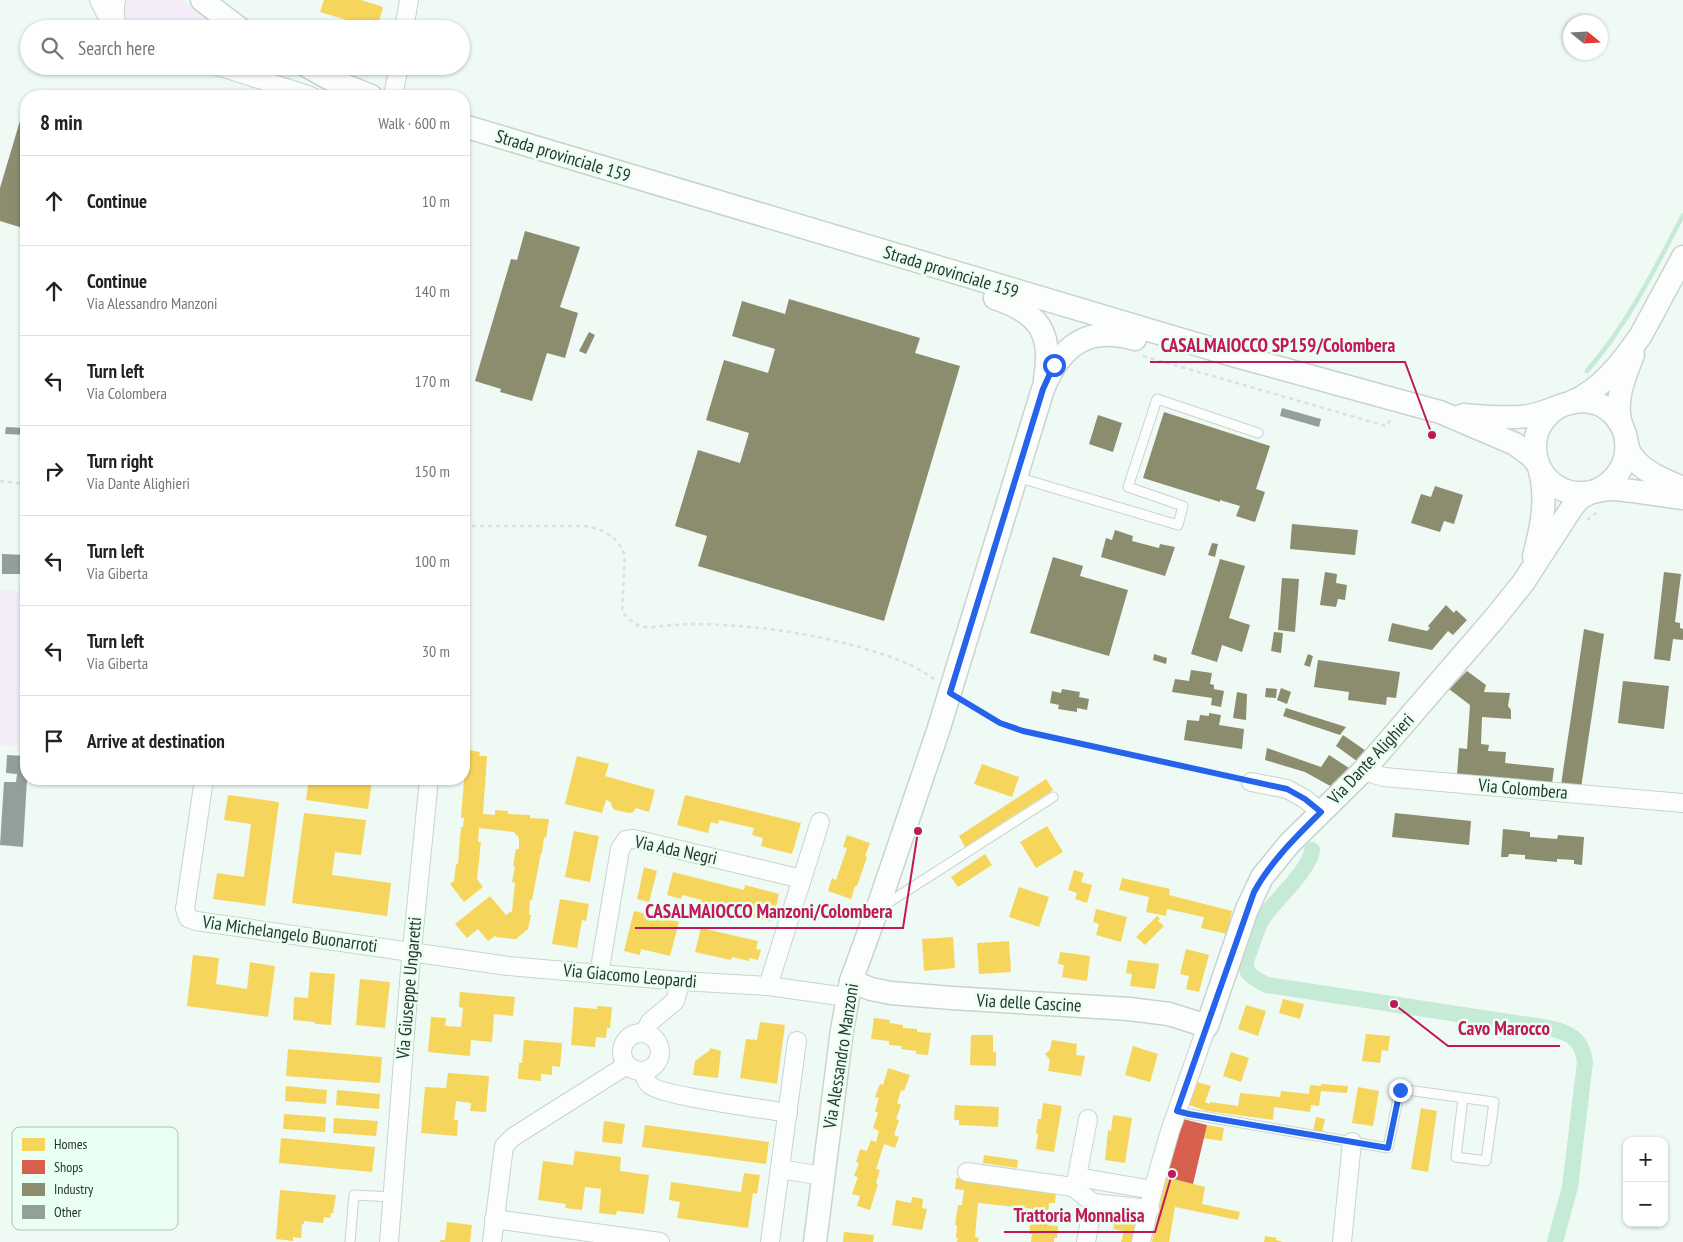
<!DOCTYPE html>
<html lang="en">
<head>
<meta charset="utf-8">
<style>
  :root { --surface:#fff; --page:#f2f2f2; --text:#222; --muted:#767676; --line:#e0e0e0 }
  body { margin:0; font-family:"PT Sans Narrow",sans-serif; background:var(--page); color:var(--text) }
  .controls { position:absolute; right:15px; bottom:15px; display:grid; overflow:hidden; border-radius:10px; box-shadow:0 1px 4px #0004 }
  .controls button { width:45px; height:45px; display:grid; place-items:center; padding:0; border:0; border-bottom:1px solid var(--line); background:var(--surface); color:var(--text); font:25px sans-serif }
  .compass { position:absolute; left:1563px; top:15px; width:45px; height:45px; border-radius:50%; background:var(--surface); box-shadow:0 1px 4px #0004; rotate:108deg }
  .stop { position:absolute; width:15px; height:15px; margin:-11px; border:4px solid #2563eb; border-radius:50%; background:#fff }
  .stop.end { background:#2563eb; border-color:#fff; box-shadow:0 1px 5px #0008 }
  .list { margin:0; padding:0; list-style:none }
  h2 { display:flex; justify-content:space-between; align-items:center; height:65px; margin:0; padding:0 20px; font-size:21px }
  h2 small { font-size:16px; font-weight:400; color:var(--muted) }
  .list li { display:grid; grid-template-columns:32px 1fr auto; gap:15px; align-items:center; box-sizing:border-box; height:90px; padding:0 20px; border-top:1px solid var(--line) }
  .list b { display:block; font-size:19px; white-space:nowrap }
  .list p { margin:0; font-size:16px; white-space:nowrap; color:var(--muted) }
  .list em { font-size:16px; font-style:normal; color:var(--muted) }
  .icon { flex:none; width:28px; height:28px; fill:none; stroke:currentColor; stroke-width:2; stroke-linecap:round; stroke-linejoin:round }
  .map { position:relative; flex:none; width:1683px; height:1242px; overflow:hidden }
  .search { position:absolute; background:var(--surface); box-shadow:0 1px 4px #0004; left:20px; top:20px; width:450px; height:55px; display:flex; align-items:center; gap:12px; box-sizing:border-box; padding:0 18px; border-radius:28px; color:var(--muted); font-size:19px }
  .panel { position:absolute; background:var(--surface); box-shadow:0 1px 4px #0004; left:20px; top:90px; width:450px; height:695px; border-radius:20px }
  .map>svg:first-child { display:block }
  .green { fill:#f4edf9 }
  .homes { fill:#f6d55c }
  .shops { fill:#d6604d }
  .industry { fill:#8c8c6e }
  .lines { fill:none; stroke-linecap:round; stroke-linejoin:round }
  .stream { stroke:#c5ead6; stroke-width:4.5 }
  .canal { stroke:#c5ead6; stroke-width:16 }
  .building { fill:#93a099 }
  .service-casing { stroke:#c8d4cd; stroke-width:11 }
  .minor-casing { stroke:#c8d4cd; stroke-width:20 }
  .tertiary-casing { stroke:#c8d4cd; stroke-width:25 }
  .path { stroke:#dce0de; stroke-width:2.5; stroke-dasharray:4 4; stroke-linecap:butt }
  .service { stroke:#fcfefd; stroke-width:9 }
  .minor { stroke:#fcfefd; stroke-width:18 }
  .tertiary { stroke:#fcfefd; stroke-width:22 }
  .route { stroke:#2563eb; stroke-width:6 }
  .labels { text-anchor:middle; stroke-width:5; stroke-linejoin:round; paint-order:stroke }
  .street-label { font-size:18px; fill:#28362e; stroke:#e9fff2 }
  .key { fill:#e9fff2; stroke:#afc3b7; stroke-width:1 }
  .key-label { font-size:14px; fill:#28362e }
  .leader { fill:none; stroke:#c2185b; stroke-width:2 }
  .callout-dot { fill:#c2185b; stroke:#e9fff2; stroke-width:2 }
  .callout-label { font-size:19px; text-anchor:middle; font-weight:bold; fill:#c2185b; stroke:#e9fff2; stroke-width:5; stroke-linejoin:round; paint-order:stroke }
</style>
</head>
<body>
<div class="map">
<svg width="1683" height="1242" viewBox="0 0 1683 1242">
  <rect width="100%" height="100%" fill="#eefaf3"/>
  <!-- green -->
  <g class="green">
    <path d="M126 0H181L222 29H177L160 25 127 21 124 15Z"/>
    <path d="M0 590 26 591V746L0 745Z"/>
  </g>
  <!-- homes -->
  <g class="homes">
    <path d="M324 0H361L383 7 377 29 320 12Z"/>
    <path d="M464 749 480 752 479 756H487L483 814 495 815V810L508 811V814L530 815V818L549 819 546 838 544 837 542 853H541L532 900H530L529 915H531L528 929 516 939 496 937 495 936 488 941 478 929 467 938 455 924 490 896 506 915 512 911 515 883 512 882 515 866H513L516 849H519V838L514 832 479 828 478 842H481L477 879 483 887 464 902 450 884 454 881 456 864H458L461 827H463L464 818H461L465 767H464Z"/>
    <path d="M577 756 609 764 605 776 655 790 649 812 636 808 633 812 630 813 615 810 612 807 611 802 606 800 602 813 565 804Z"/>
    <path d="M982 764 1019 777 1012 797 974 784Z"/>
    <path d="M309 779H372L368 809 306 800Z"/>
    <path d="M1046 779 1053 790 965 847 959 836Z"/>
    <path d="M228 795 279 802 265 906 213 899 217 873 244 877 251 824 224 820Z"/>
    <path d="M685 795 801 823 792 854 761 846 763 838 752 835 754 828 719 820 718 824 711 822 708 833 677 825Z"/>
    <path d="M304 813 366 820 361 855 335 852 332 875 391 883 387 916 292 903Z"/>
    <path d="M1047 826 1063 852 1036 868 1020 842Z"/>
    <path d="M574 831 599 836 590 882 565 877Z"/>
    <path d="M847 835 870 843 865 856 867 857 857 886H855L851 899 828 891 832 878 836 880 847 848 843 847Z"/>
    <path d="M985 854 992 865 958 887 951 877Z"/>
    <path d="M644 867 657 871 649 902 637 899Z"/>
    <path d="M1074 870 1084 873 1081 882 1092 885 1087 903 1075 899 1077 893 1068 890Z"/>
    <path d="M673 872 744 890 745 885 779 894 776 907 773 906 770 921 743 914V911L729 907 728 910 701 903 702 900 682 895 681 899 667 895Z"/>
    <path d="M1122 878 1170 889 1169 895 1232 911 1227 934 1201 928 1204 917 1167 909 1166 916 1146 912 1149 897 1119 890Z"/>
    <path d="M1019 887 1049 897 1039 927 1009 917Z"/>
    <path d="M560 899 589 904 586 921 582 920 577 948 552 944Z"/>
    <path d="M1096 909 1127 917 1121 942 1096 935 1099 924 1093 922Z"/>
    <path d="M634 911 679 922 670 956 641 949 640 955 624 951Z"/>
    <path d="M1157 916 1160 919 1158 921 1164 926 1145 945 1136 937Z"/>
    <path d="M701 928 758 941 756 949 761 950 758 960 749 958V961L732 957 731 960 695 952Z"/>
    <path d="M953 937 955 968 924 971 922 939Z"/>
    <path d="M1009 941 1011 972 979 974 977 943Z"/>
    <path d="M1186 949 1209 955 1199 992 1186 989 1189 976 1180 974Z"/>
    <path d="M1060 952 1090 956 1087 981 1062 977 1064 965 1058 964Z"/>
    <path d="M193 955 219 958 216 984 247 989 250 962 275 966 268 1017 187 1006Z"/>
    <path d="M1128 960 1159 964 1155 989 1130 986 1132 974 1126 973Z"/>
    <path d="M310 972 335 974 331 1025 315 1024V1022L293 1020 294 997 308 998Z"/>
    <path d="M360 979 390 982 385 1028 356 1025Z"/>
    <path d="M460 992 515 997 513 1016 494 1014 492 1042 471 1040 470 1056 428 1052 431 1017 446 1018 445 1026 461 1027 463 1008 459 1007Z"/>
    <path d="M1283 999 1304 1004 1300 1019 1279 1013Z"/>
    <path d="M1246 1005 1266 1011 1258 1036 1238 1029Z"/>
    <path d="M597 1006 612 1007 610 1028H607L606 1038 596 1037 595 1047 571 1045 574 1007 597 1009Z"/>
    <path d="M874 1018 890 1020 889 1023 903 1025V1028L917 1029V1032L931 1033 928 1055 916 1054V1051L901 1049 902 1046 889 1045V1041L871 1039Z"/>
    <path d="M760 1022 785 1025 777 1084 740 1078 746 1039 757 1040Z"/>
    <path d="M1366 1034 1390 1036 1388 1051 1382 1050 1380 1063 1362 1061Z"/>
    <path d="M971 1035H993V1052H996V1066L970 1065Z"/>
    <path d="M524 1040 562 1043 560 1067 552 1066V1075L541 1074V1081L518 1079 519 1063H522Z"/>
    <path d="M1052 1040 1077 1044 1076 1055 1085 1056 1081 1076 1048 1071 1050 1060 1045 1054 1050 1050Z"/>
    <path d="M1133 1046 1158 1054 1150 1082 1125 1075Z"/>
    <path d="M710 1048 721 1051 718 1078 693 1075 695 1061 710 1050Z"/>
    <path d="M288 1049 382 1057 380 1083 286 1076Z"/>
    <path d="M1231 1052 1249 1058 1241 1082 1223 1076Z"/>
    <path d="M888 1068 910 1075 904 1091 901 1090 897 1103 901 1105 896 1119 899 1120 894 1135 899 1137 895 1148 884 1144 876 1169 880 1170 876 1183 878 1184 870 1210 857 1206 860 1196 852 1194 858 1177 854 1176 859 1163 856 1162 860 1149 867 1151 871 1140 876 1142 879 1131 873 1128 878 1113 875 1111 879 1098 875 1097 880 1084 883 1085Z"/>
    <path d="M448 1073 489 1076 486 1112 470 1111 471 1103 456 1101 454 1120H458L457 1136 421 1133 425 1087 446 1088Z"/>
    <path d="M1197 1082 1211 1086 1205 1102 1209 1104 1210 1102 1238 1106 1240 1093 1280 1097 1281 1091 1309 1094 1310 1085 1321 1086V1084L1348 1086 1347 1093 1321 1091 1319 1106 1311 1105 1310 1112 1274 1107 1273 1120 1207 1111 1189 1105Z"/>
    <path d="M286 1086 327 1090 326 1104 285 1101Z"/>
    <path d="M1358 1087 1379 1091 1373 1126 1352 1123Z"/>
    <path d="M337 1090 380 1094 379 1109 336 1105Z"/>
    <path d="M1043 1103 1062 1106 1054 1152 1036 1149 1038 1134 1036 1133 1038 1119H1041Z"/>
    <path d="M955 1105 999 1107 998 1127 959 1125V1120H954Z"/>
    <path d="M1421 1108 1437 1111 1428 1172 1411 1169Z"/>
    <path d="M284 1114 326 1117 325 1132 283 1129Z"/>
    <path d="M1113 1115 1132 1118 1125 1163 1105 1160 1108 1130 1111 1131Z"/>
    <path d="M1316 1117 1325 1119 1322 1133 1313 1131Z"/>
    <path d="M334 1118 378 1121 376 1136 333 1133Z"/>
    <path d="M604 1121 625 1124 622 1144 602 1142Z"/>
    <path d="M645 1125 769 1142 766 1164 642 1147Z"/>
    <path d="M1207 1125 1224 1128 1222 1141 1203 1138Z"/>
    <path d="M281 1138 375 1147 372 1172 279 1163Z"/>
    <path d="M575 1151 621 1157 620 1171 649 1175 644 1214 617 1211 616 1215 599 1213 601 1189 585 1187 582 1210 565 1208 566 1204 538 1200 543 1161 573 1165Z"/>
    <path d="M984 1155 1018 1160 1017 1168 983 1163Z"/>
    <path d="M744 1173 760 1175 757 1194 753 1193 748 1228 677 1218 680 1202 669 1200 671 1182 741 1192Z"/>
    <path d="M1166 1177 1205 1187 1202 1204 1240 1212 1238 1220 1175 1207 1169 1242H1152Z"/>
    <path d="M956 1178 1052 1188 1056 1192 1055 1203H1049L1047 1225 1058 1226 1057 1238H1054V1242H1031L1032 1234H1029L1030 1225H1032L1034 1209 978 1203 975 1237 979 1238 978 1242H957L958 1238H956L957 1225H955L958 1205H962L964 1190 955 1189Z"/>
    <path d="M280 1190 336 1195 333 1213H331L330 1218 324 1217 323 1223 304 1221V1224H302L301 1238 293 1237V1241L276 1239Z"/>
    <path d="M912 1197 923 1199 922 1208 927 1209 922 1230 892 1225 896 1200 911 1203Z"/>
    <path d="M1117 1212 1142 1218 1136 1242H1121L1124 1231 1113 1229Z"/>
    <path d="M447 1222 472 1225 470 1242H440L441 1240H445Z"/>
    <path d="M844 1232 874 1235 873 1242H843Z"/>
    <path d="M1265 1236 1277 1238 1276 1240 1283 1242H1264Z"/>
  </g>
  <!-- shops -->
  <path class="shops" d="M1183 1119 1207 1125 1193 1184 1166 1177Z"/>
  <!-- industry -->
  <g class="industry">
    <path d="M25 104 26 105V229L0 221V188Z"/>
    <path d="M525 231 580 247 560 307 578 313 565 358 547 353 532 401 500 392 501 389 475 381 511 259 517 260Z"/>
    <path d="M789 299 920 338 915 353 960 366 884 621 698 566 707 536 675 526 698 450 740 463 749 433 706 420 724 360 768 373 775 349 732 336 742 301 785 314Z"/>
    <path d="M589 332 595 335 586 354 579 351Z"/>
    <path d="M1164 412 1270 446 1256 489 1265 492 1255 522 1236 516 1240 506 1220 500V502L1143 478Z"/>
    <path d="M1098 415 1122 423 1113 452 1089 444Z"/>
    <path d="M1435 486 1463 495 1454 524 1444 521 1440 532 1411 523 1421 494 1431 497Z"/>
    <path d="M1292 524 1358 530 1355 555 1290 549Z"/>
    <path d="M1115 530 1133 536 1132 541 1159 548 1160 544 1175 547 1165 576 1101 557 1106 538 1112 540Z"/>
    <path d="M1212 543 1218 544 1215 557 1208 555Z"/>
    <path d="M1053 557 1083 566 1080 576 1128 590 1109 656 1030 633Z"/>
    <path d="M1220 559 1245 566 1229 618 1250 625 1242 652 1222 645 1217 662 1191 654Z"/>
    <path d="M1325 572 1337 574 1336 583 1347 585 1345 600 1338 599 1336 607 1320 605Z"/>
    <path d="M1664 572 1681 574 1675 622 1680 623V628L1683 629V640L1673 639 1670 661 1654 659Z"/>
    <path d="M1282 578 1299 579 1295 632 1278 630Z"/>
    <path d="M1446 605 1454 613 1456 610 1467 620 1453 635 1448 631 1432 650 1388 641 1392 623 1427 631 1430 628 1428 626Z"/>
    <path d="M1584 629 1604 634 1581 788 1561 785Z"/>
    <path d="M1274 632 1283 633 1281 653 1271 651Z"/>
    <path d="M1154 654 1167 658 1166 664 1153 660Z"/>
    <path d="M1308 654 1313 656 1310 667 1304 665Z"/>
    <path d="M1318 660 1400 672 1396 698 1387 697 1386 705 1348 700 1349 692 1314 687Z"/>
    <path d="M1191 670 1212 673 1210 684 1214 685V689L1224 691 1221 707 1211 705 1212 698 1172 692 1175 679 1189 681Z"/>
    <path d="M1467 671 1486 685 1484 692 1510 693 1508 706 1511 710V719L1482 717 1481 744 1489 745 1488 751 1506 752 1505 763 1554 768 1552 784 1457 775 1459 748 1467 749 1470 705 1449 689Z"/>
    <path d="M1623 681 1669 686 1664 729 1618 723Z"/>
    <path d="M1266 688 1277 689 1276 698 1265 697Z"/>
    <path d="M1281 688 1291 692 1287 704 1277 700Z"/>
    <path d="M1062 689 1080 692 1079 697 1089 699 1087 710 1077 708V712L1058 709 1059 705 1050 703 1052 691 1061 693Z"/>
    <path d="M1237 692 1247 694 1246 720 1233 718Z"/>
    <path d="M1286 708 1346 727 1340 735 1283 716Z"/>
    <path d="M1209 713 1221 715 1219 725 1244 729 1242 749 1184 740 1187 720 1199 721 1200 715 1209 716Z"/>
    <path d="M1343 735 1369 753 1361 764 1336 746Z"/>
    <path d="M1267 748 1321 767 1329 755 1349 768 1332 787 1305 772 1265 760Z"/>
    <path d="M1395 813 1471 821 1469 845 1392 837Z"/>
    <path d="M1503 829 1530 832V837L1557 839 1558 835 1584 837 1582 865 1574 864V860L1557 859V862L1525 859V855L1509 854 1508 857H1501Z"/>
  </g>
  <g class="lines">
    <!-- stream -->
    <path class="stream" d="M1587 371C1627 325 1655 269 1683 215"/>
    <!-- canal -->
    <path class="canal" d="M1312 850C1310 870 1275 900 1263 918 1257 928 1254 939 1250 950 1247 957 1244 966 1248 972 1252 978 1261 982 1267 985L1549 1028C1570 1033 1582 1038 1585 1062L1570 1187 1555 1242"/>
  </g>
  <!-- building -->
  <g class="building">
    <path d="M22 386 26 387V399L21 398Z"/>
    <path d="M1282 408 1321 419 1319 427 1280 416Z"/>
    <path d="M6 427 26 428V435L5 434Z"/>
    <path d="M2 554 26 555V574H2Z"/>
    <path d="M7 755 25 756V760H26L27 779 23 847 0 845 4 782H16L17 774 6 773Z"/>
  </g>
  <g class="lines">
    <!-- service casing -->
    <g class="service-casing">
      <g id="service">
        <path d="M1017 477 1178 525 1183 506 1128 487 1157 399 1258 433"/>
        <path d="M883 906 1053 797"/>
        <path d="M1177 1111 1189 1114 1388 1148 1400 1089 1494 1102 1486 1161 1456 1157 1463 1098"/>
        <path d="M350 1242 354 1195 393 1197"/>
      </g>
    </g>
    <!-- minor casing -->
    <g class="minor-casing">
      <g id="minor">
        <path d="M99 0 109 20 118 29"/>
        <path d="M116 0C114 9 114 19 118 28"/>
        <path d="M404 29 409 0"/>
        <path d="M218 66 311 96"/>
        <path d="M393 96 399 66"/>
        <path d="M1363 771 1384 777 1683 803"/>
        <path d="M204 779 185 909 188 918 196 921 508 966 681 981 768 986 847 997"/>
        <path d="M1251 782 1287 789 1305 799 1321 812"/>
        <path d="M599 974 620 849 626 840 634 839 802 879"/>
        <path d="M768 986 820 822"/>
        <path d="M644 1033 650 1022 675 1001 681 981"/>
        <circle cx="641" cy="1052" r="19"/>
        <path d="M645 1071C645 1077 645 1081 650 1085 661 1096 766 1109 788 1113"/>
        <path d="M1088 1119 1077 1177 1153 1190"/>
        <path d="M780 1169 823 1176"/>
        <path d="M967 1172 1073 1187 1093 1203"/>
        <path d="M494 1219 660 1242"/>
        <path d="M389 1242 410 970 429 779"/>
        <path d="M492 1242 504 1146 513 1137 627 1065"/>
        <path d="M770 1242 797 1041"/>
        <path d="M1086 1242 1093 1203 1150 1209"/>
        <path d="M1141 1242 1153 1190 1170 1131 1207 1026"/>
        <path d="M1342 1242 1352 1142"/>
      </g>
    </g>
    <!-- tertiary casing -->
    <g class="tertiary-casing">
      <g id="tertiary">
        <path d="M202 0 240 29"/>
        <path d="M307 66 334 81 371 96"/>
        <path d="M464 126 1236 356 1440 412 1515 444 1531 456 1538 464"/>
        <path d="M995 298C1039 313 1053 332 1045 379"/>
        <path d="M1572 402C1601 390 1623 361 1641 335L1683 257"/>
        <path d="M1558 407C1543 417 1534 432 1535 449 1536 475 1558 495 1584 493 1594 493 1603 488 1614 489 1637 491 1660 495 1683 498"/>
        <path d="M1463 415C1484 417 1507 419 1528 416 1552 413 1573 394 1598 404 1611 409 1621 421 1625 434 1627 441 1627 450 1632 456 1643 472 1666 481 1683 488"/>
        <path d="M1622 427C1613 404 1624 377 1633 355"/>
        <path d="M1595 491C1616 483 1629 463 1626 440"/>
        <path d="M1534 556C1542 526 1548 497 1539 467"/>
        <path d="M851 981 871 989 891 993 952 998 1129 1009 1169 1014 1207 1026 1247 909 1262 877 1289 844 1363 771 1494 619 1523 583 1573 506 1580 498 1591 492"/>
        <path d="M815 1242 842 1030 851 981 877 910 938 731 1043 389C1061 346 1087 325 1135 339"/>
      </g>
    </g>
    <!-- path -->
    <g class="path">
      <path d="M1143 356 1386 426 1391 419H1393"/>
      <path d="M0 481 26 484"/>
      <path d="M1587 520 1600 510"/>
      <path d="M464 526H584C603 529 618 536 625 556L622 611C628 619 636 627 646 627 651 628 657 626 662 626 673 625 685 624 696 624 755 625 813 633 869 650 892 657 916 665 935 680"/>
      <path d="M966 703 1000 723 1023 731 1236 778"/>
    </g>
    <!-- service -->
    <use href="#service" class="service"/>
    <!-- minor -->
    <use href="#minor" class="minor"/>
    <!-- tertiary -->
    <use href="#tertiary" class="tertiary"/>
  </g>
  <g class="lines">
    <!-- route -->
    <path class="route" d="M1054 365 1043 389 950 693 1000 723 1023 731 1287 789 1305 799 1321 812C1296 837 1271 861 1254 892L1177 1111 1189 1114 1388 1148 1400 1090"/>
  </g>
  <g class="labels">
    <!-- street labels -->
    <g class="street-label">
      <text transform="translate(563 156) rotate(17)" y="6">Strada provinciale 159</text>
      <text transform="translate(951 272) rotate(17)" y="6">Strada provinciale 159</text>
      <text transform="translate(1371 759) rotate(-47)" y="6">Via Dante Alighieri</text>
      <text transform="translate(1523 789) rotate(5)" y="6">Via Colombera</text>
      <text transform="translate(676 850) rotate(12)" y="6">Via Ada Negri</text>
      <text transform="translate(290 934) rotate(8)" y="6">Via Michelangelo Buonarroti</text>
      <text transform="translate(630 976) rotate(5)" y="6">Via Giacomo Leopardi</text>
      <text transform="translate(409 988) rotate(-85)" y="6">Via Giuseppe Ungaretti</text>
      <text transform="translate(1029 1003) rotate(3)" y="6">Via delle Cascine</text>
      <text transform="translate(841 1056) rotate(-81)" y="6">Via Alessandro Manzoni</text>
    </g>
  </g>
  <!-- legend -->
  <rect x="12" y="1127" width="166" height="103" rx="8" class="key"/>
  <rect x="22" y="1138" width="23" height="13" fill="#f6d55c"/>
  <rect x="22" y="1160" width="23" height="14" fill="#d6604d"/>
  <rect x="22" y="1183" width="23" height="13" fill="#8c8c6e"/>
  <rect x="22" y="1205" width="23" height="14" fill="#93a099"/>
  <g class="key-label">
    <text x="54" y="1149">Homes</text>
    <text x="54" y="1172">Shops</text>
    <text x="54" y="1194">Industry</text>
    <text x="54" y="1217">Other</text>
  </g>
  <!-- callouts -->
  <path class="leader" d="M1432 435L1405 362H1150M918 831L903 928H635M1394 1004L1448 1046H1560M1172 1174L1155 1232H1004"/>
  <g class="callout-dot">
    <circle cx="1432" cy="435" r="5"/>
    <circle cx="918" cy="831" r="5"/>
    <circle cx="1394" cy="1004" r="5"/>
    <circle cx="1172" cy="1174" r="5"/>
  </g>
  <g class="callout-label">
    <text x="1278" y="352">CASALMAIOCCO SP159/Colombera</text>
    <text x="769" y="918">CASALMAIOCCO Manzoni/Colombera</text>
    <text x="1504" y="1035">Cavo Marocco</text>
    <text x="1079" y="1222">Trattoria Monnalisa</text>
  </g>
</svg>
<div class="controls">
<button>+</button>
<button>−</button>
</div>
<svg class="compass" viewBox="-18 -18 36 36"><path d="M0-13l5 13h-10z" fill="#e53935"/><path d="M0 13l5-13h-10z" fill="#767676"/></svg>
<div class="stop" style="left:1054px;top:365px"></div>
<div class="stop end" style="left:1400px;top:1090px"></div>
<div class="search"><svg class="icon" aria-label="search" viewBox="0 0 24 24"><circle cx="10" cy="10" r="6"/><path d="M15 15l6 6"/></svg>Search here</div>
<section class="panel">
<h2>8 min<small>Walk · 600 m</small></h2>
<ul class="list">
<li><svg class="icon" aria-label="ahead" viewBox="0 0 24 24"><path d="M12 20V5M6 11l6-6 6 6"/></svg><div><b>Continue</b></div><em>10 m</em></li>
<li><svg class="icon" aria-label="ahead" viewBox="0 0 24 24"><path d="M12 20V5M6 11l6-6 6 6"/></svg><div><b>Continue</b><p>Via Alessandro Manzoni</p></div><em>140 m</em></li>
<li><svg class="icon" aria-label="left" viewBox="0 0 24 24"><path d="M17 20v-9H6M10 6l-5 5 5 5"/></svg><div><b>Turn left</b><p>Via Colombera</p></div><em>170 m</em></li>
<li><svg class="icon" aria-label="right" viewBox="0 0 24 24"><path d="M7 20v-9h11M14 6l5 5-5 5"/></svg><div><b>Turn right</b><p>Via Dante Alighieri</p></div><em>150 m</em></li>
<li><svg class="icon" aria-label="left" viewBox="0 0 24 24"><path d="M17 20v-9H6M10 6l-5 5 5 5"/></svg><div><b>Turn left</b><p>Via Giberta</p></div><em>100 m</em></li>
<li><svg class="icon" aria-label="left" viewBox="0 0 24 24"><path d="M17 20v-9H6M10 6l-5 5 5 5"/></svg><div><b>Turn left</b><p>Via Giberta</p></div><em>30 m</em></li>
<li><svg class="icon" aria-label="arrive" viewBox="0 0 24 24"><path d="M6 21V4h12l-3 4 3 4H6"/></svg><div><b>Arrive at destination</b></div></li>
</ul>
</section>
</div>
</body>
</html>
